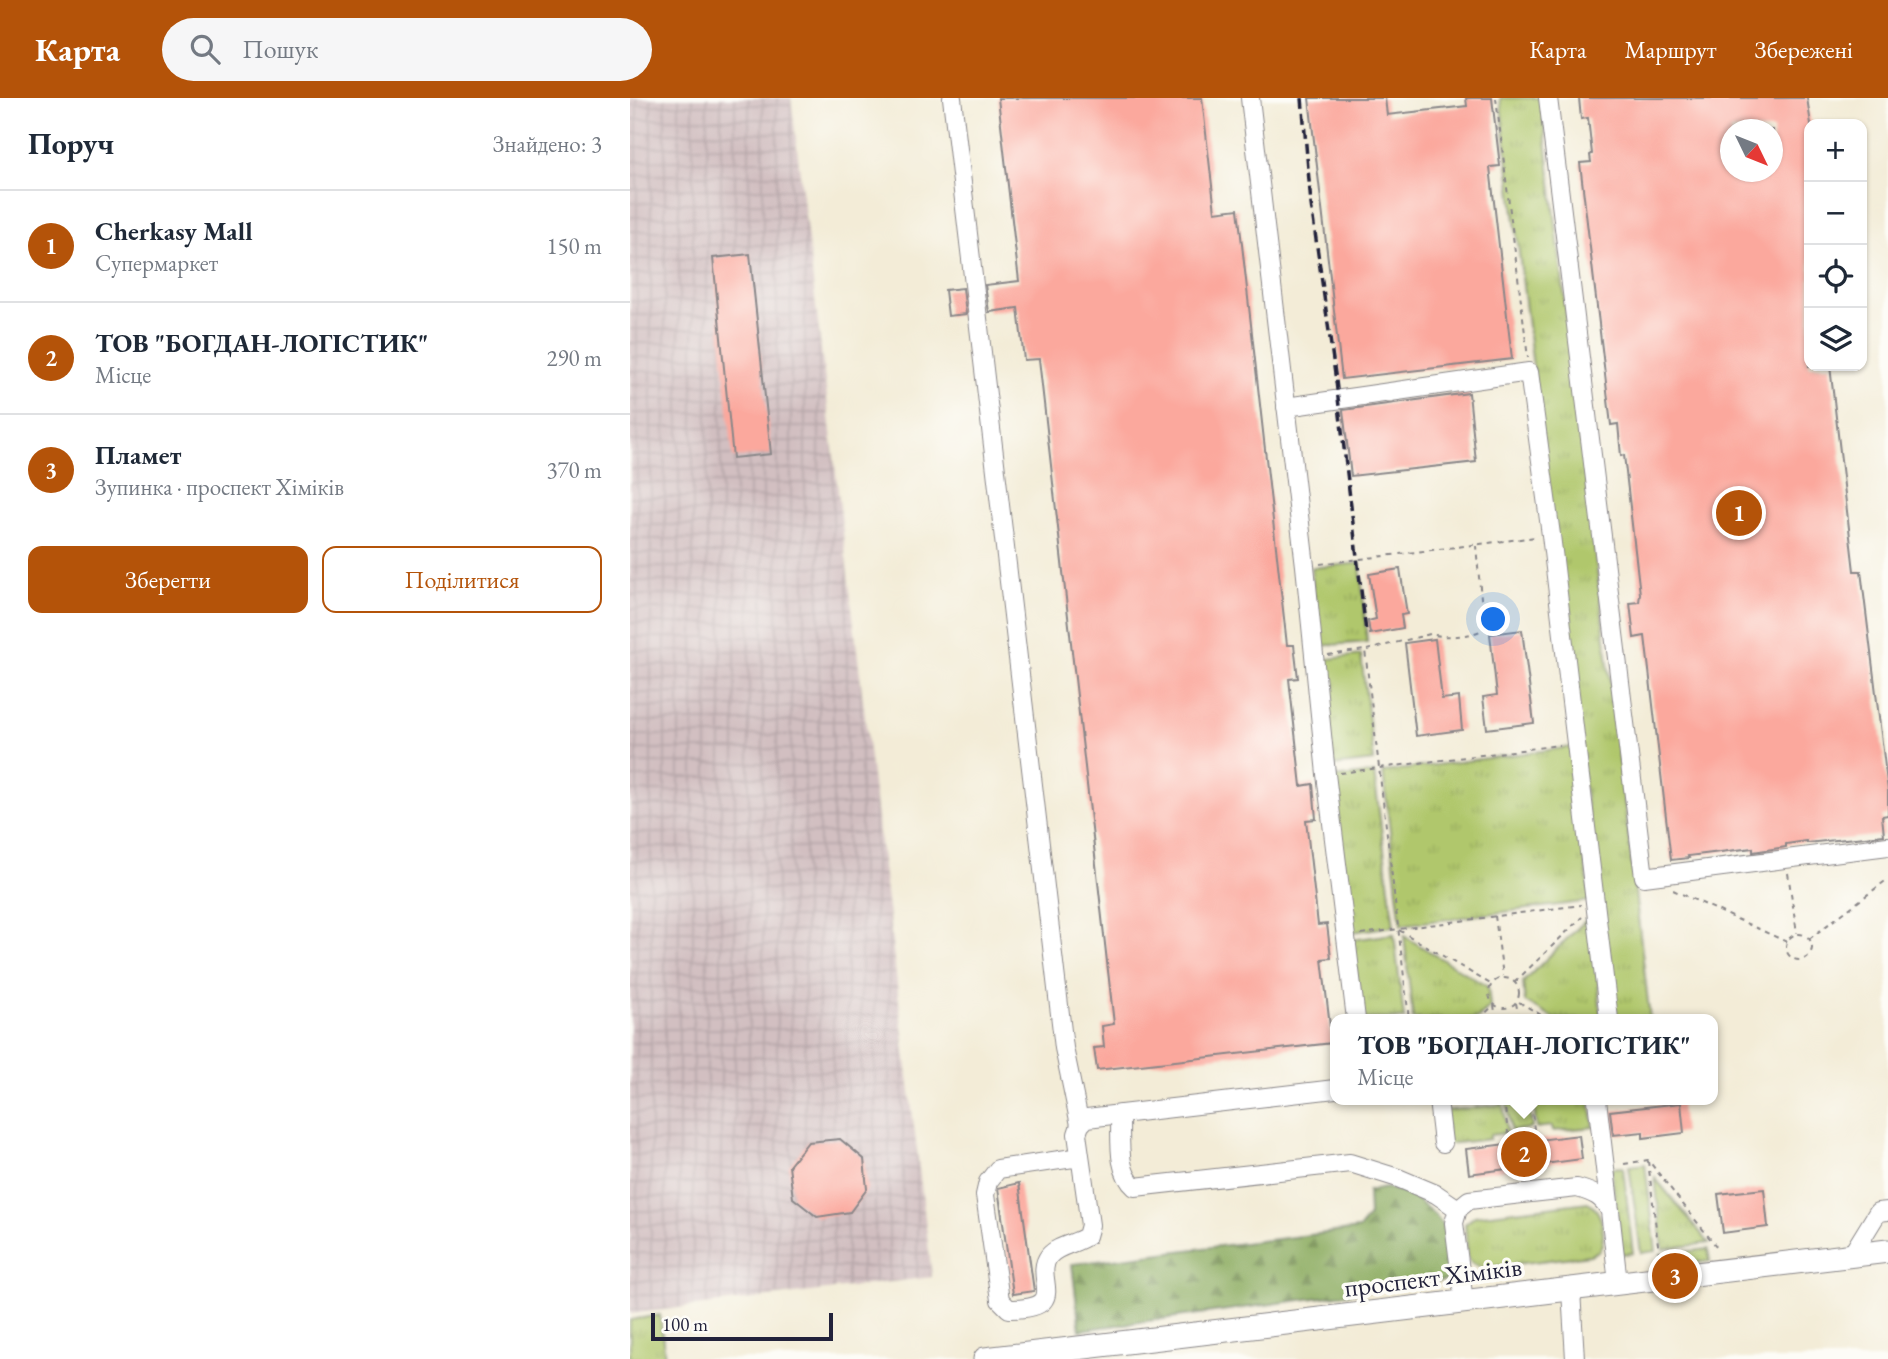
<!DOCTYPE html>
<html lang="uk">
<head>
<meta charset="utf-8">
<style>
  :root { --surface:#fff; --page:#f6f6f7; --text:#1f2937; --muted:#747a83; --line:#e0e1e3; --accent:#b45309 }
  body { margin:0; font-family:"EB Garamond",serif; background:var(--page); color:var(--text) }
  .controls { position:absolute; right:21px; top:21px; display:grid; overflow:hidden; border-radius:14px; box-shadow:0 2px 5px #0004 }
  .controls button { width:63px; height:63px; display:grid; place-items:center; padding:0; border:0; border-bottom:2px solid var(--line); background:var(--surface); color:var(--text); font:35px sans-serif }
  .compass { position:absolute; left:1090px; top:21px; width:63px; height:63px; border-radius:50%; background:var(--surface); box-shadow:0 2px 5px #0004; rotate:133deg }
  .scale { position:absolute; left:21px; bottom:18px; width:182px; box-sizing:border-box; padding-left:7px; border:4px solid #22223b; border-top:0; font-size:19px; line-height:24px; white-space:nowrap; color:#22223b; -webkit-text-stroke:5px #fdfcf7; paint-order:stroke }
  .you { position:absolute; left:864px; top:522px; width:24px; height:24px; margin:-18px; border:5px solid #fff; border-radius:50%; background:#1a73e8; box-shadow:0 0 0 10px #1a73e833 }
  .badge { display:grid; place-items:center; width:46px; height:46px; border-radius:50%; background:var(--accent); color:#fff; font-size:23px; font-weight:700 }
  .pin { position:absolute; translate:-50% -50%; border:4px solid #fff; box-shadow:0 2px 7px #0006 }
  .popup { position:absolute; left:700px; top:916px; width:388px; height:91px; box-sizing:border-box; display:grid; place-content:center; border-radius:14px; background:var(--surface); filter:drop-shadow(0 2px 5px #0005); font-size:23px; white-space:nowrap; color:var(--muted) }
  .popup b { font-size:26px; color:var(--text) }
  .popup::after { content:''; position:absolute; left:50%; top:100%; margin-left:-14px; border:14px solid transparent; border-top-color:var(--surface) }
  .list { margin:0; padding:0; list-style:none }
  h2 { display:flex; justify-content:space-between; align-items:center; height:91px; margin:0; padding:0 28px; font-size:30px }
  h2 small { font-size:23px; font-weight:400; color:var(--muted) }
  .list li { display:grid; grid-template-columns:46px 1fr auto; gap:21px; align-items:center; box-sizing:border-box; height:112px; padding:0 28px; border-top:2px solid var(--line) }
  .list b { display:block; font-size:26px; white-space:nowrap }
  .list p { margin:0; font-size:23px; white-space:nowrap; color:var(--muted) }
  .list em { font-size:23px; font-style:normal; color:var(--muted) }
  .actions { display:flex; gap:14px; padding:21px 28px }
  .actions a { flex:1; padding:16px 0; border:2px solid var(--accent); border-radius:14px; text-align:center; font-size:24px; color:var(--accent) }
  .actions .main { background:var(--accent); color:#fff }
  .icon { flex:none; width:38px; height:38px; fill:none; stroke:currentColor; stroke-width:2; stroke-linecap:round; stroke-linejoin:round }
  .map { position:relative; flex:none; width:1258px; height:1261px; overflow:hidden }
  header { display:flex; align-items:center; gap:42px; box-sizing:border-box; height:98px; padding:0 35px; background:var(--accent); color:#fff }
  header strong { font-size:33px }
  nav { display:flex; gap:38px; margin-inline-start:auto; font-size:24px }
  .search { width:490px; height:63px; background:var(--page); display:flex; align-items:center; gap:18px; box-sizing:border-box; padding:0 24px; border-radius:38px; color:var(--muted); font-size:26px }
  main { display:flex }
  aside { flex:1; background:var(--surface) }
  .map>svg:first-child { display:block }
  .industrial { fill:url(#industrial-grid) }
  .grass { fill:url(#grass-tufts); stroke:#697454; stroke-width:2 }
  .forest { fill:url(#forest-firs); stroke:#57674e; stroke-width:2 }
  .building { fill:#fba89d; fill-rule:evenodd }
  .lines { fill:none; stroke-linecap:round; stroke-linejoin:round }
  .minor-casing { stroke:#8a8789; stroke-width:20 }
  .major-casing { stroke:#8a8789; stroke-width:25 }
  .path { stroke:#8a8789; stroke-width:2; stroke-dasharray:5 5; stroke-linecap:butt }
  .minor { stroke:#fff; stroke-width:18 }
  .major { stroke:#fff; stroke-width:23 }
  .rail { stroke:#22223b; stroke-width:3.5; stroke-dasharray:10 5; stroke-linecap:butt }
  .labels { text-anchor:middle; stroke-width:7; stroke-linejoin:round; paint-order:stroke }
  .street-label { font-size:26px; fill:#22223b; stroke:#fdfcf7 }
</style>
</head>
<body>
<header>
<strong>Карта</strong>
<div class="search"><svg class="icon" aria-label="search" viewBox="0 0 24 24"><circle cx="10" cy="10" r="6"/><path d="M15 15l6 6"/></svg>Пошук</div>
<nav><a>Карта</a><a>Маршрут</a><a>Збережені</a></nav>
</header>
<main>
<aside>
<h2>Поруч<small>Знайдено: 3</small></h2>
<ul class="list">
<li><span class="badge">1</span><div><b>Cherkasy Mall</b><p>Супермаркет</p></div><em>150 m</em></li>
<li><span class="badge">2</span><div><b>ТОВ &quot;БОГДАН-ЛОГІСТИК&quot;</b><p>Місце</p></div><em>290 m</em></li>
<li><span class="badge">3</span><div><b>Пламет</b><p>Зупинка · проспект Хіміків</p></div><em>370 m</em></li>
</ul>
<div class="actions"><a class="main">Зберегти</a><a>Поділитися</a></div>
</aside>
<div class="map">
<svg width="1258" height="1261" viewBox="0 0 1258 1261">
  <defs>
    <pattern id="industrial-grid" width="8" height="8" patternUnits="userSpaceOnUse" patternTransform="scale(1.75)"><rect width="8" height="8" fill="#d2bfc1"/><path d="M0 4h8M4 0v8" fill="none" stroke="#b4a4a7"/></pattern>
    <pattern id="grass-tufts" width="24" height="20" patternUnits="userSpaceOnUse" patternTransform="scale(1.75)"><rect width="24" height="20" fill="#b0c76c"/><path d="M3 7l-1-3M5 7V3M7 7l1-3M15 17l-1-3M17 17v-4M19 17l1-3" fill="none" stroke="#97ab5e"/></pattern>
    <pattern id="forest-firs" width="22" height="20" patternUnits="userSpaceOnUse" patternTransform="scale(1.75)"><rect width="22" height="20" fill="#8cac60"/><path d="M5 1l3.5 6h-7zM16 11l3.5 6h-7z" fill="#728c50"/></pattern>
  </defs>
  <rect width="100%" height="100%" fill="#fdfcf7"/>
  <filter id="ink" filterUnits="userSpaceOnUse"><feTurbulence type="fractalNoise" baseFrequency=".0143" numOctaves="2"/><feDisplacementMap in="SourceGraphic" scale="14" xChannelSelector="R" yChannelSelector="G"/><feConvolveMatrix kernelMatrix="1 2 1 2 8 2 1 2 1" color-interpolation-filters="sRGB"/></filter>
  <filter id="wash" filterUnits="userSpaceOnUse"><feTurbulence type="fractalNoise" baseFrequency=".00686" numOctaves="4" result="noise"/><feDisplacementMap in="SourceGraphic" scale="28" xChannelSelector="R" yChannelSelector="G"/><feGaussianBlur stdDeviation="1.57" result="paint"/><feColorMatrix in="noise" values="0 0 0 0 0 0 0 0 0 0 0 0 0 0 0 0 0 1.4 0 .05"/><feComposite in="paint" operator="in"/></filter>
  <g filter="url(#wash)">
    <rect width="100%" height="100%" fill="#f3ecd7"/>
    <!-- industrial -->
    <path class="industrial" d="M0 0H161L302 1179 0 1216Z"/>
    <!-- grass -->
    <g class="grass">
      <path d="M870 0H911L1020 921H983Z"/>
      <path d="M730 465 737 544 689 548 681 470Z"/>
      <path d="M731 557 744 663 703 668 690 562Z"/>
      <path d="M941 649 960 803 771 827 753 674Z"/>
      <path d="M744 675 764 828 722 834 702 680Z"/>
      <path d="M963 815 971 921H925L895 904 893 884Z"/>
      <path d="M764 836 774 921H733L721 842Z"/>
      <path d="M774 838 858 889 860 909 847 921H783Z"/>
      <path d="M916 1002H960L964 1029 923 1033 922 1028 906 1030 904 1003Z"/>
      <path d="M898 1003 902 1030 881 1033 877 1006Z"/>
      <path d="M873 1006 877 1035 860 1037V1041L818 1046 815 1013Z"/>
      <path d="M1015 1066 1026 1153 1011 1155 999 1068Z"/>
      <path d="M993 1069 1003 1155 992 1156 981 1070Z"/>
      <path d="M1025 1080 1079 1145 1033 1151Z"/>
      <path d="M958 1104C973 1113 977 1138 969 1153L960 1157 851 1170 841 1165 838 1160 835 1126 845 1118Z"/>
      <path d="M1078 1151 1080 1163 1032 1168 1031 1156Z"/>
      <path d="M30 1217 35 1261H0V1222Z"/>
    </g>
    <!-- forest -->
    <path class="forest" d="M756 1090 780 1096 806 1118 815 1131 819 1182 450 1232 442 1166 729 1131 739 1118 738 1093Z"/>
    <g id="blocks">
      <!-- building -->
      <g class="building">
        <path d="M368 0H572L585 114 608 111 657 547H664L668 580 659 581 671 688 683 686 686 721 676 722 688 827 697 826 701 860 692 861 702 945 467 972 464 950 474 949 472 928 484 926 409 261 394 262 388 210 359 214 355 187 389 183Z"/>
        <path d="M679 0H755L757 17 837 8 836 0H862L870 68 860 69 882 261 712 281Z"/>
        <path d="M949 0H1177L1181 26 1179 268H1200L1224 473H1231L1258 693V717L1252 718 1254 737 1177 745V743L1156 746V749L1123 754V750L1058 758 1059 760 1041 762 1015 538 1004 540 1000 505 1009 504 1010 496 994 357 991 358 988 326 981 327 950 65 961 64 960 57 962 56 958 20 951 21ZM1101 32H1143V74H1101Z"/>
        <path d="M120 156 141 356 103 360 83 160Z"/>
        <path d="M333 190 336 216 318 218 315 192Z"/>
        <path d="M839 295 846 364 721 378 713 312Z"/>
        <path d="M770 471 777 516 771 517 773 530 740 536 738 523 746 521 739 476Z"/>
        <path d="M892 532 904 625 857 631 853 599 867 597 860 536Z"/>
        <path d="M805 541 812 601 829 599 832 632 786 638 775 545Z"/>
        <path d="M1051 1005 1054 1035 1013 1040V1034L983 1037 980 1013Z"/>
        <path d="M949 1037 952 1061 839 1076 836 1051Z"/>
        <path d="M210 1041 234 1061 237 1091 220 1114 187 1119 163 1100 159 1068 178 1044Z"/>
        <path d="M389 1085 404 1193 383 1196 368 1090Z"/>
        <path d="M1134 1091 1138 1129 1093 1135 1088 1096Z"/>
      </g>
    </g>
  </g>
  <g filter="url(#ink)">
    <use href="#blocks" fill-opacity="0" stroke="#8a8789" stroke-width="2"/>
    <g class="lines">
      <!-- minor casing -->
      <g class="minor-casing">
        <g id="minor">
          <path d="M322 0 434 950 450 1027"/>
          <path d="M620 0 675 468 696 676 726 921"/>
          <path d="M918 0 1014 779 1258 748"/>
          <path d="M656 309 899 274 921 437 979 921"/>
          <path d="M808 1002 813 1045"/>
          <path d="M967 1002 980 1113"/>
          <path d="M490 1016C491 1040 486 1073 505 1089L720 1065 768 1080 806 1096 828 1111"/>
          <path d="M450 1059 368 1071 358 1084 355 1097 370 1202 379 1211C442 1211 402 1180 419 1158 428 1147 446 1146 457 1138L460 1127 447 1036 450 1027 457 1020 705 991"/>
          <path d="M1221 1158 1248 1114 1258 1113"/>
          <path d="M941 1192 945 1261"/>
          <path d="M834 1204 824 1125 828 1111 839 1102 947 1090C964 1095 972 1098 980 1113L988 1185"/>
        </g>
      </g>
      <!-- major casing -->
      <g class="major-casing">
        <path id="major" d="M355 1261 1258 1153"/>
      </g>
      <!-- path -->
      <g class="path">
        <path d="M866 0 898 260"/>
        <path d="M690 466 906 439"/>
        <path d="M737 552 800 536C814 540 841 539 854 531L846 448"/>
        <path d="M698 557 735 552 779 921"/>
        <path d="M710 675 930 647"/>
        <path d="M1158 775 1167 835"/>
        <path d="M1043 792 1157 844"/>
        <path d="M865 818 873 878"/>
        <path d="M769 832 862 887"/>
        <circle cx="1169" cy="849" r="13"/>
        <path d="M731 836 951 807"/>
        <path d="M1179 841 1258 781"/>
        <circle cx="874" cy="895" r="15"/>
        <path d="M885 884 952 819"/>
        <path d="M889 904 918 921"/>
        <path d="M886 905 889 921"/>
        <path d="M864 907 866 921"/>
        <path d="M849 921 864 907"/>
        <path d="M874 1002 878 1035 904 1032 901 1002"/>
        <path d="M825 1008 883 1002"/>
        <path d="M1018 1063 1029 1155"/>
        <path d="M994 1066 1018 1062 1086 1148"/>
      </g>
      <!-- minor -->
      <use href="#minor" class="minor"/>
      <!-- major -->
      <use href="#major" class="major"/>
      <!-- rail -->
      <path class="rail" d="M672 0 681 106 706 283 736 534"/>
    </g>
  </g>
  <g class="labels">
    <!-- street labels -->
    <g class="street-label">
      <text transform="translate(803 1179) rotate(-7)" y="9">проспект Хіміків</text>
    </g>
  </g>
</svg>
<div class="controls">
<button>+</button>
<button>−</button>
<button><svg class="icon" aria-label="locate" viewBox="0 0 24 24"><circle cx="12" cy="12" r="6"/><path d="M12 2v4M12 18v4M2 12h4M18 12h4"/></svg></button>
<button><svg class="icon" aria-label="layers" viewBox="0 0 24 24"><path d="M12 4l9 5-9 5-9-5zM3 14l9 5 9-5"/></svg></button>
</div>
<svg class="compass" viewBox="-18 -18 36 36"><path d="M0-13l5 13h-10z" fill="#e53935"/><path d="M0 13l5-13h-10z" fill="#747a83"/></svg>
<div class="scale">100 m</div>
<div class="you"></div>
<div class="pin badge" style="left:1109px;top:415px">1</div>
<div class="pin badge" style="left:894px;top:1056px">2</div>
<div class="popup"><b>ТОВ &quot;БОГДАН-ЛОГІСТИК&quot;</b>Місце</div>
<div class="pin badge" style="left:1045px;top:1178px">3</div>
</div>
</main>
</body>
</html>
